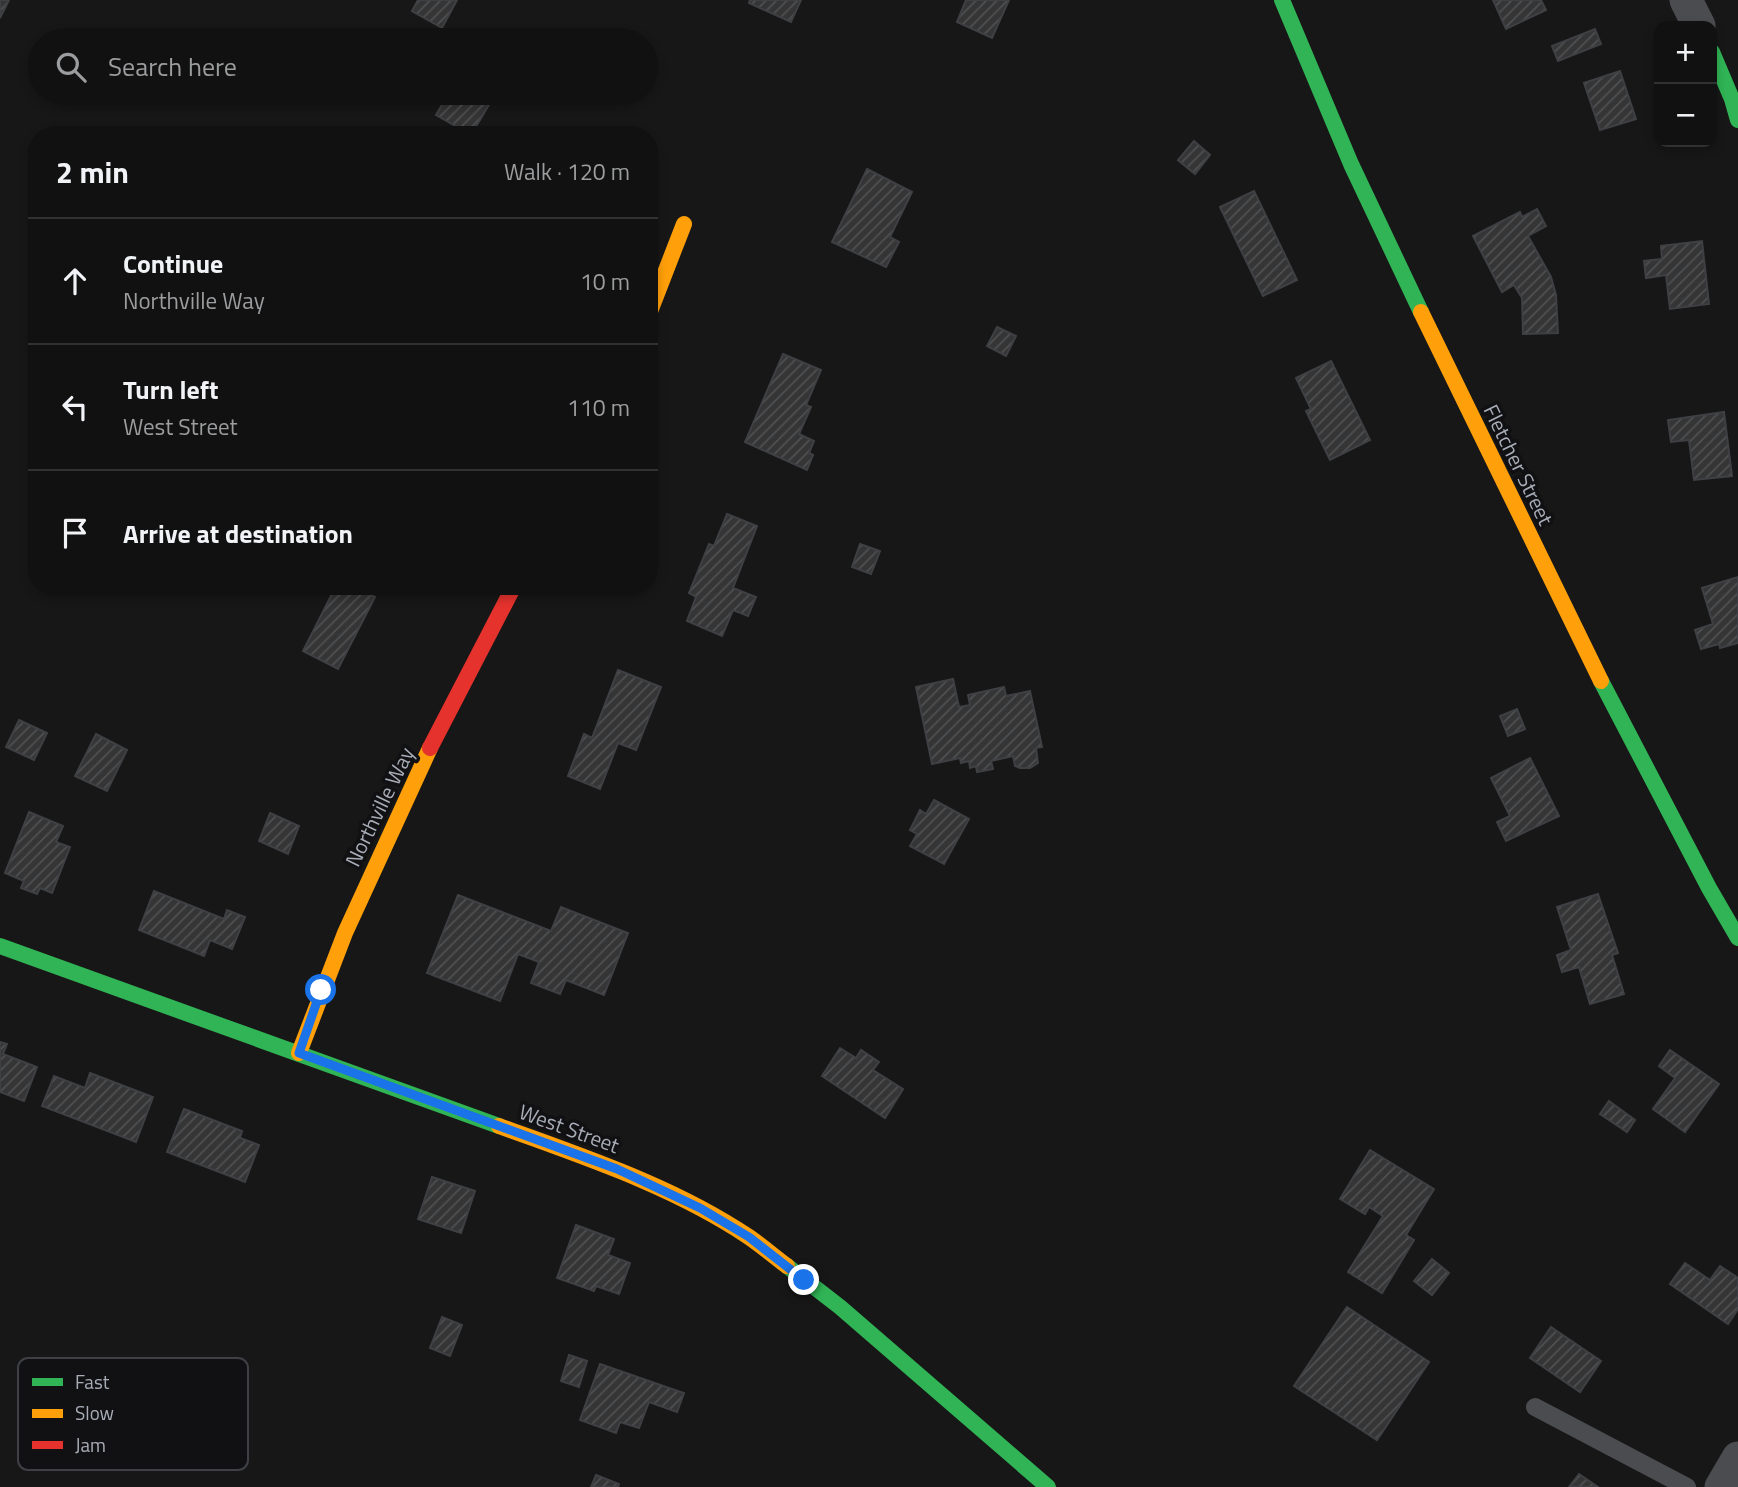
<!DOCTYPE html>
<html lang="en">
<head>
<meta charset="utf-8">
<style>
  :root { --surface:#111; --page:#1e1f1f; --text:#f1f3f6; --muted:#9c9d9f; --line:#303131 }
  body { margin:0; font-family:"Titillium Web",sans-serif; background:var(--page); color:var(--text) }
  .controls { position:absolute; right:21px; top:21px; display:grid; overflow:hidden; border-radius:14px; box-shadow:0 4px 10px #0003 }
  .controls button { width:63px; height:63px; display:grid; place-items:center; padding:0; border:0; border-bottom:2px solid var(--line); background:var(--surface); color:var(--text); font:35px sans-serif }
  .stop { position:absolute; width:21px; height:21px; margin:-16px; border:5px solid #1a73e8; border-radius:50%; background:#fff }
  .stop.end { background:#1a73e8; border-color:#fff; box-shadow:0 2px 7px #0008 }
  .list { margin:0; padding:0; list-style:none }
  h2 { display:flex; justify-content:space-between; align-items:center; height:91px; margin:0; padding:0 28px; font-size:30px }
  h2 small { font-size:23px; font-weight:400; color:var(--muted) }
  .list li { display:grid; grid-template-columns:46px 1fr auto; gap:21px; align-items:center; box-sizing:border-box; height:126px; padding:0 28px; border-top:2px solid var(--line) }
  .list b { display:block; font-size:26px; white-space:nowrap }
  .list p { margin:0; font-size:23px; white-space:nowrap; color:var(--muted) }
  .list em { font-size:23px; font-style:normal; color:var(--muted) }
  .icon { flex:none; width:38px; height:38px; fill:none; stroke:currentColor; stroke-width:2; stroke-linecap:round; stroke-linejoin:round }
  .map { position:relative; flex:none; width:1738px; height:1487px; overflow:hidden }
  .search { position:absolute; background:var(--surface); box-shadow:0 4px 10px #0003; left:28px; top:28px; width:630px; height:77px; display:flex; align-items:center; gap:18px; box-sizing:border-box; padding:0 24px; border-radius:38px; color:var(--muted); font-size:26px }
  .panel { position:absolute; background:var(--surface); box-shadow:0 4px 10px #0003; left:28px; top:126px; width:630px; height:469px; border-radius:28px }
  .map>svg:first-child { display:block }
  .building { fill:url(#building-hatch); stroke:#3f4043; stroke-width:2 }
  .lines { fill:none; stroke-linecap:round; stroke-linejoin:round }
  .lane { stroke:#4b4c50; stroke-width:18 }
  .street { stroke:#4b4c50; stroke-width:33 }
  .fast { stroke:#30b455; stroke-width:16 }
  .slow { stroke:#ff9f0a; stroke-width:16 }
  .jam { stroke:#e5322d; stroke-width:16 }
  .route { stroke:#1a73e8; stroke-width:9 }
  .labels { text-anchor:middle; stroke-width:7; stroke-linejoin:round; paint-order:stroke }
  .street-label { font-size:21px; fill:#a8adb8; stroke:#111113 }
  .key { fill:#111113; stroke:#3e4045; stroke-width:2 }
  .key-label { font-size:19px; fill:#a8adb8 }
</style>
</head>
<body>
<div class="map">
<svg width="1738" height="1487" viewBox="0 0 1738 1487">
  <defs>
    <pattern id="building-hatch" width="6" height="6" patternUnits="userSpaceOnUse" patternTransform="scale(1.75)"><rect width="6" height="6" fill="#353536"/><path d="M-1 1l2-2M0 6l6-6M5 7l2-2" fill="none" stroke="#4f5051"/></pattern>
  </defs>
  <rect width="100%" height="100%" fill="#171717"/>
  <!-- building -->
  <g class="building">
    <path d="M0 0H9L0 18Z"/>
    <path d="M418 0H457L442 28 412 11Z"/>
    <path d="M750 0H801L791 22 749 3Z"/>
    <path d="M966 0H1009L992 38 957 22Z"/>
    <path d="M1493 0H1541L1546 10 1506 29Z"/>
    <path d="M1595 29 1601 44 1558 61 1552 46Z"/>
    <path d="M1620 71 1636 119 1600 130 1584 83Z"/>
    <path d="M449 93H496L471 135 436 115Z"/>
    <path d="M1194 141 1210 155 1195 174 1178 160Z"/>
    <path d="M867 169 912 192 890 237 899 242 886 267 832 242Z"/>
    <path d="M1254 191 1297 280 1263 296 1220 207Z"/>
    <path d="M1537 209 1546 226 1528 236 1551 277 1556 295 1558 333 1523 334 1522 298 1514 285 1502 292 1473 236 1520 212 1522 217Z"/>
    <path d="M1702 241 1709 304 1670 309 1666 275 1646 278 1644 261 1662 259 1661 246Z"/>
    <path d="M997 327 1016 336 1006 356 987 346Z"/>
    <path d="M783 354 821 370 806 405 811 407 799 434 814 441 809 453 813 455 807 470 745 442Z"/>
    <path d="M1331 361 1370 440 1330 460 1306 411 1311 409 1296 378Z"/>
    <path d="M1724 412 1732 476 1694 480 1689 440 1671 442 1668 420Z"/>
    <path d="M727 514 757 526 733 588 756 597 748 616 733 610 722 636 687 621 696 597 689 593 709 544 714 546Z"/>
    <path d="M860 544 880 551 871 574 852 567Z"/>
    <path d="M1738 577V643L1720 648 1719 644 1701 649 1695 630 1713 624 1702 588Z"/>
    <path d="M336 586H353L375 597 338 669 303 651Z"/>
    <path d="M618 670 661 687 636 750 618 743 600 789 568 776 584 734 592 738Z"/>
    <path d="M953 679 959 707 970 705 968 695 1004 687 1006 696 1030 691 1042 747 1036 748 1038 763 1030 768H1020L1015 766 1013 756 991 761 993 769 977 772 976 766 970 768 969 761 961 763 960 758 932 764 916 687Z"/>
    <path d="M1517 709 1525 729 1508 736 1500 716Z"/>
    <path d="M19 720 47 733 34 760 6 747Z"/>
    <path d="M96 734 127 750 107 791 75 776Z"/>
    <path d="M1530 758 1559 816 1506 841 1497 822 1510 816 1491 778Z"/>
    <path d="M934 800 969 819 944 864 910 846 917 834 910 830 920 810 926 814Z"/>
    <path d="M29 812 63 826 56 842 70 847 52 893 40 888 37 894 21 888 24 881 5 873Z"/>
    <path d="M270 813 299 826 288 854 259 841Z"/>
    <path d="M154 891 224 919 227 910 245 917 232 949 210 940 204 956 139 930Z"/>
    <path d="M1598 894 1618 953 1612 955 1624 994 1590 1004 1579 967 1562 972 1557 955 1571 950 1557 907Z"/>
    <path d="M458 895 551 931 561 907 628 933 604 995 566 980 560 994 531 983 539 962 518 954 500 1001 427 973Z"/>
    <path d="M0 1042 7 1044 3 1054 37 1067 24 1101 0 1092Z"/>
    <path d="M840 1048 856 1058 861 1050 879 1062 873 1070 903 1089 885 1118 822 1076Z"/>
    <path d="M1670 1050 1719 1084 1685 1132 1653 1109 1675 1078 1659 1066Z"/>
    <path d="M90 1073 153 1097 136 1142 42 1106 54 1076 85 1088Z"/>
    <path d="M1609 1101 1635 1120 1627 1132 1600 1114Z"/>
    <path d="M184 1109 242 1131 240 1138 259 1145 245 1182 167 1152Z"/>
    <path d="M1370 1150 1434 1189 1406 1235 1414 1240 1382 1293 1348 1272 1383 1216 1369 1207 1365 1214 1340 1199Z"/>
    <path d="M432 1177 475 1191 461 1233 418 1219Z"/>
    <path d="M576 1225 614 1239 608 1255 630 1263 619 1294 596 1286 594 1291 557 1278Z"/>
    <path d="M1432 1259 1449 1273 1432 1295 1414 1281Z"/>
    <path d="M1685 1263 1710 1280 1720 1266 1738 1278V1309L1728 1324 1670 1284Z"/>
    <path d="M1347 1307 1429 1362 1377 1440 1294 1386Z"/>
    <path d="M442 1317 462 1325 450 1356 430 1348Z"/>
    <path d="M1551 1327 1601 1361 1580 1392 1530 1358Z"/>
    <path d="M569 1355 587 1361 579 1387 561 1381Z"/>
    <path d="M600 1364 684 1393 677 1412 649 1402 639 1428 620 1422 616 1433 580 1420Z"/>
    <path d="M1579 1474 1598 1487H1569Z"/>
    <path d="M596 1475 619 1484 618 1487H591Z"/>
  </g>
  <g class="lines">
    <!-- lane -->
    <path class="lane" d="M1535 1407 1687 1487"/>
    <!-- street -->
    <g class="street">
      <path d="M1686 0 1699 26"/>
      <path d="M1721 1487 1738 1458"/>
    </g>
    <!-- fast -->
    <g class="fast">
      <path d="M1282 0 1351 164 1421 312"/>
      <path d="M1712 52 1732 99 1738 120"/>
      <path d="M1601 681 1709 888 1738 938"/>
      <path d="M0 946 499 1126"/>
      <path d="M787 1266 840 1307 1048 1487"/>
    </g>
    <!-- slow -->
    <g class="slow">
      <path d="M1421 312 1601 681"/>
      <path d="M649 314 684 224"/>
      <path d="M299 1053 345 933 430 748"/>
      <path d="M499 1126C584 1157 673 1186 749 1237 762 1246 775 1257 787 1266"/>
    </g>
    <!-- jam -->
    <path class="jam" d="M430 748 514 586"/>
  </g>
  <g class="lines">
    <!-- route -->
    <path class="route" d="M321 990 299 1053 617 1169 700 1208 749 1237 804 1280"/>
  </g>
  <g class="labels">
    <!-- street labels -->
    <g class="street-label">
      <text transform="translate(1518 465) rotate(64)" y="7">Fletcher Street</text>
      <text transform="translate(380 807) rotate(-64)" y="7">Northville Way</text>
      <text transform="translate(569 1129) rotate(20)" y="7">West Street</text>
    </g>
  </g>
  <!-- legend -->
  <rect x="18" y="1358" width="230" height="112" rx="10" class="key"/>
  <rect x="32" y="1378" width="31" height="8" fill="#30b455"/>
  <rect x="32" y="1409" width="31" height="9" fill="#ff9f0a"/>
  <rect x="32" y="1441" width="31" height="8" fill="#e5322d"/>
  <g class="key-label">
    <text x="75" y="1389">Fast</text>
    <text x="75" y="1420">Slow</text>
    <text x="75" y="1452">Jam</text>
  </g>
</svg>
<div class="controls">
<button>+</button>
<button>−</button>
</div>
<div class="stop" style="left:321px;top:990px"></div>
<div class="stop end" style="left:804px;top:1280px"></div>
<div class="search"><svg class="icon" aria-label="search" viewBox="0 0 24 24"><circle cx="10" cy="10" r="6"/><path d="M15 15l6 6"/></svg>Search here</div>
<section class="panel">
<h2>2 min<small>Walk · 120 m</small></h2>
<ul class="list">
<li><svg class="icon" aria-label="ahead" viewBox="0 0 24 24"><path d="M12 20V5M6 11l6-6 6 6"/></svg><div><b>Continue</b><p>Northville Way</p></div><em>10 m</em></li>
<li><svg class="icon" aria-label="left" viewBox="0 0 24 24"><path d="M17 20v-9H6M10 6l-5 5 5 5"/></svg><div><b>Turn left</b><p>West Street</p></div><em>110 m</em></li>
<li><svg class="icon" aria-label="arrive" viewBox="0 0 24 24"><path d="M6 21V4h12l-3 4 3 4H6"/></svg><div><b>Arrive at destination</b></div></li>
</ul>
</section>
</div>
</body>
</html>
